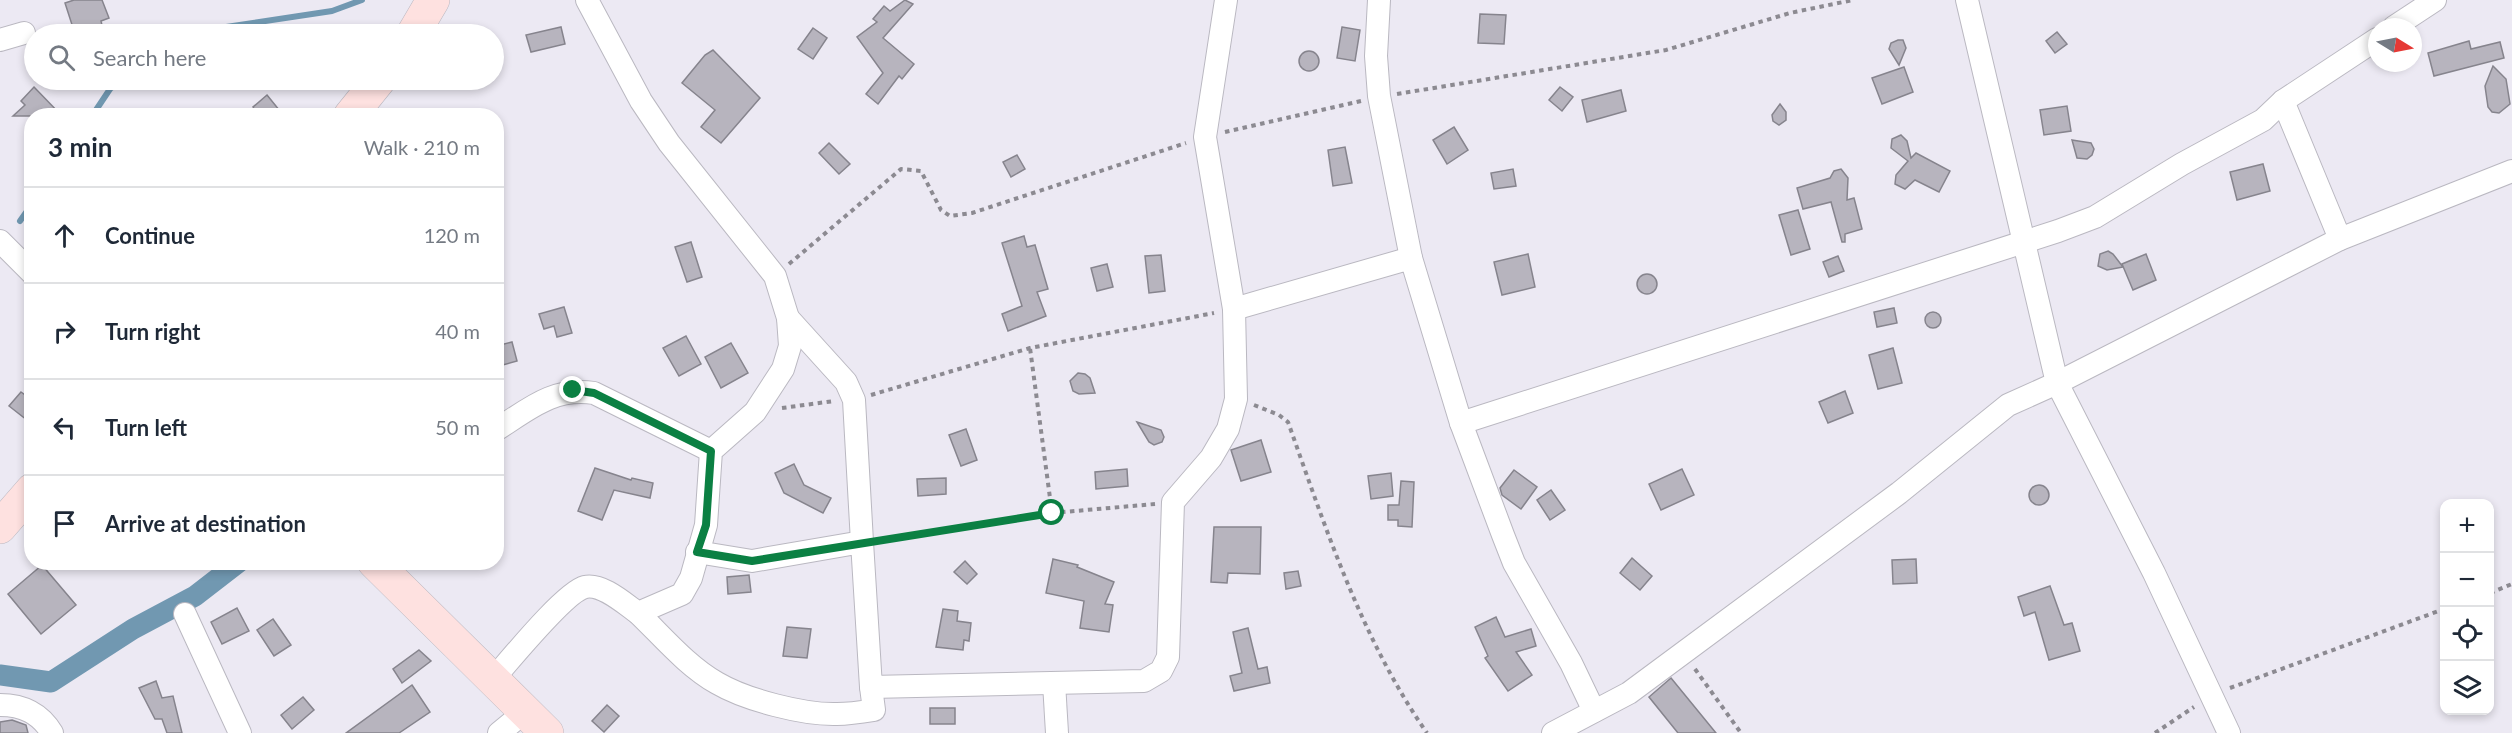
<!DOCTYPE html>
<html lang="en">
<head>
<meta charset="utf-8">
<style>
  :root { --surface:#fff; --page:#f6f6f7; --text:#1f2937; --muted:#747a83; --line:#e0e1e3 }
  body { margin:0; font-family:Lato,sans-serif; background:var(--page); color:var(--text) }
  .controls { position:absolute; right:18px; bottom:18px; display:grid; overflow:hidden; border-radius:12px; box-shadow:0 3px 9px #0003 }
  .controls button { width:54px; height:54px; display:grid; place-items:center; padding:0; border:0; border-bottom:2px solid var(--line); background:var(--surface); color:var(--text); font:30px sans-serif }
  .compass { position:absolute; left:2368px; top:18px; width:54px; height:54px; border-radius:50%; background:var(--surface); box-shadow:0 3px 9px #0003; rotate:100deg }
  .stop { position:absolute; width:18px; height:18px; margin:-14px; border:4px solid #0b8043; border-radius:50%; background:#fff }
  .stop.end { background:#0b8043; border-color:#fff; box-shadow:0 2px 6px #0008 }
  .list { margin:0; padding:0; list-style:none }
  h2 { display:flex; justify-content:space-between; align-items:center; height:78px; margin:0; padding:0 24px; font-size:26px }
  h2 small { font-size:20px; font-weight:400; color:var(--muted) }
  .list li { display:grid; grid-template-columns:39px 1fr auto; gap:18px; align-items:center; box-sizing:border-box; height:96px; padding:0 24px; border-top:2px solid var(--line) }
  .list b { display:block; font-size:22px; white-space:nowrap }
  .list em { font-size:20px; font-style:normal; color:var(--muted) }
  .icon { flex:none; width:33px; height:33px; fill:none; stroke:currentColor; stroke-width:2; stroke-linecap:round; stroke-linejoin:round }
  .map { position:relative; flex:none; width:2512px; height:733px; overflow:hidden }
  .search { position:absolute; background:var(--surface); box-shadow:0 3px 9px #0003; left:24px; top:24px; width:480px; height:66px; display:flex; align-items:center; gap:15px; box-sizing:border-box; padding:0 21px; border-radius:33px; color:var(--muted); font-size:22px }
  .panel { position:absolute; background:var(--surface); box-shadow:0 3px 9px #0003; left:24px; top:108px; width:480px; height:462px; border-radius:24px }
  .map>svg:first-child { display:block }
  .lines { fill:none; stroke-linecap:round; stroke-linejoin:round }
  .stream { stroke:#7198b1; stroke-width:6 }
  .canal { stroke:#7198b1; stroke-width:21 }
  .building { fill:#b7b4be; stroke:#86848d; stroke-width:1.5 }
  .street-casing { stroke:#bab8c1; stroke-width:24 }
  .secondary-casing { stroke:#bab8c1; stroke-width:34 }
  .path { stroke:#8c8a91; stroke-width:4; stroke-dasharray:4.5 4.5; stroke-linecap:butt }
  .street { stroke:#fff; stroke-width:22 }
  .secondary { stroke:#fee1e0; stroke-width:33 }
  .route { stroke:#0b8043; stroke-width:8 }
</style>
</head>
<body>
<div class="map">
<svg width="2512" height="733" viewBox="0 0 2512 733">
  <rect width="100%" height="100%" fill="#ece9f3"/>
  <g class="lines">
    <!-- stream -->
    <g class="stream">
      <path d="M179 34 332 11 362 0"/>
      <path d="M92 116 110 89 121 80"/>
      <path d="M20 221 32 204"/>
    </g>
    <!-- canal -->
    <path class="canal" d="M0 675 51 682 133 629 195 596 239 562"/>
  </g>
  <!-- building -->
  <g class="building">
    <path d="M74 0H102L109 18 101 21 104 34H75L65 3Z"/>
    <path d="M905 0 913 4 883 38 914 64 902 79 899 76 878 104 866 94 883 73 857 37 877 22 873 19 884 6 890 11Z"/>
    <path d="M1480 14 1506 15 1504 44 1478 43Z"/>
    <path d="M561 27 565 44 531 52 526 35Z"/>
    <path d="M1342 27 1360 30 1355 61 1337 58Z"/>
    <path d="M813 28 827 38 813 59 798 49Z"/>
    <path d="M2057 32 2067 44 2055 53 2046 41Z"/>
    <path d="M1898 40H1903L1906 48 1899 65 1889 49 1891 43Z"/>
    <path d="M2469 41 2471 49 2500 42 2504 58 2434 76 2428 53Z"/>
    <path d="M713 50 760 98 721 143 701 127 715 110 682 83 705 55Z"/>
    <circle cx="1309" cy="61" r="10"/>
    <path d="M2493 66 2506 79 2510 104 2499 113 2492 112 2488 107 2485 86Z"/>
    <path d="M1904 67 1913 92 1882 104 1872 78Z"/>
    <path d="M34 87 62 116H13L25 105 21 101Z"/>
    <path d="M1560 87 1573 97 1562 111 1549 100Z"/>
    <path d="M1621 90 1626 111 1587 122 1582 100Z"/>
    <path d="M267 95 284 116H259L253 107Z"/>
    <path d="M1780 104 1786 112V120L1779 125 1773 121 1772 115Z"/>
    <path d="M2067 106 2071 131 2044 135 2040 110Z"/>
    <path d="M1454 127 1468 150 1447 164 1433 140Z"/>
    <path d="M1901 135 1907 141 1911 158 1916 153 1950 171 1939 192 1915 180 1905 189 1895 184 1896 175 1908 161 1891 148 1892 139Z"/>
    <path d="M2072 140 2091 143 2094 149 2092 155 2087 159 2077 158Z"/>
    <path d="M829 143 850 164 839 174 819 153Z"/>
    <path d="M1345 147 1352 183 1333 186 1328 150Z"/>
    <path d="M1017 155 1025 169 1011 177 1003 162Z"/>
    <path d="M2263 164 2270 191 2237 200 2230 172Z"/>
    <path d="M1513 169 1516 186 1494 189 1491 173Z"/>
    <path d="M1841 169 1848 178 1847 200 1854 198 1862 229 1845 234V242H1842L1831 202 1803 209 1797 188 1830 178 1834 171Z"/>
    <path d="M1798 210 1810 249 1791 255 1779 215Z"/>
    <path d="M1024 236 1027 247 1035 245 1048 289 1037 292 1046 316 1008 331 1002 314 1022 306 1002 243Z"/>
    <path d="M691 242 702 277 687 282 675 247Z"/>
    <path d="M2108 251 2113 254 2123 267 2107 270 2098 266 2100 254Z"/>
    <path d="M1528 254 1535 287 1502 295 1494 262Z"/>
    <path d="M2146 254 2156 280 2133 290 2122 264Z"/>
    <path d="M1161 255 1165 291 1149 293 1145 256Z"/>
    <path d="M1838 256 1844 271 1829 277 1823 262Z"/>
    <path d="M1107 264 1113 287 1097 291 1091 268Z"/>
    <circle cx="1647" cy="284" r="10"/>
    <path d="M564 307 572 333 557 337 554 326 544 329 539 314Z"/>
    <path d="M1894 308 1897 323 1877 327 1874 312Z"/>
    <circle cx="1933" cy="320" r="8"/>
    <path d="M686 336 701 364 679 376 663 348Z"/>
    <path d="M512 342 517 361 499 366 496 346Z"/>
    <path d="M731 343 748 373 721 388 705 357Z"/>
    <path d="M1893 348 1902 383 1878 389 1869 355Z"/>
    <path d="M1078 373 1085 374 1090 378 1095 393 1079 394 1073 391 1070 381Z"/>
    <path d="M1845 391 1853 413 1828 423 1819 402Z"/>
    <path d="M21 392 32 400V424L9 406Z"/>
    <path d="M1137 422 1161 430 1164 437 1162 442 1154 445 1149 442Z"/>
    <path d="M966 429 977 460 961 466 949 435Z"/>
    <path d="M1261 440 1271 472 1241 481 1231 450Z"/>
    <path d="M794 464 804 485 831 498 823 513 784 493 775 473Z"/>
    <path d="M595 468 631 480 632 478 653 483 650 498 614 490 602 520 578 511Z"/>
    <path d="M1127 469 1128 486 1096 489 1095 472Z"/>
    <path d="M1682 469 1694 495 1661 510 1649 484Z"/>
    <path d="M1514 470 1537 487 1521 509 1502 495 1500 488Z"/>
    <path d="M1391 473 1393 496 1371 499 1368 476Z"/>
    <path d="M946 478V494L918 496 917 479Z"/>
    <path d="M1401 481 1414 482 1412 527 1398 526V520H1388V505H1399Z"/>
    <circle cx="2039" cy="495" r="10"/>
    <path d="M1551 490 1565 510 1550 520 1537 500Z"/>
    <path d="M1214 527H1261L1260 574 1228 573 1227 583 1211 582Z"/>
    <path d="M1632 558 1652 576 1640 590 1620 573Z"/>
    <path d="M1053 559 1078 565 1077 567 1114 582 1105 604 1113 605 1109 632 1080 628 1084 601 1046 593Z"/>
    <path d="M1916 559 1917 583 1893 584 1892 560Z"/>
    <path d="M965 561 977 574 967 584 954 572Z"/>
    <path d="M42 565 76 605 41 634 8 594Z"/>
    <path d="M1298 571 1301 586 1286 589 1284 573Z"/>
    <path d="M749 575 751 592 728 594 727 577Z"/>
    <path d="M2050 586 2064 625 2072 623 2080 651 2049 660 2035 612 2024 616 2018 597Z"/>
    <path d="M237 608 249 631 222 644 211 622Z"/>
    <path d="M943 609 958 611 957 621 971 623 969 641 964 640 963 650 936 647Z"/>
    <path d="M1496 617 1505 637 1531 629 1536 646 1516 652 1532 675 1508 691 1485 658 1488 656 1475 627Z"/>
    <path d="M273 619 291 645 274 656 257 630Z"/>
    <path d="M787 627 811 629 807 658 783 656Z"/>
    <path d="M1248 628 1258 669 1267 667 1270 683 1234 691 1230 676 1242 673 1233 632Z"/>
    <path d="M419 650 431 661 402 683 393 669Z"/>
    <path d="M1671 678 1716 733H1678L1649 697Z"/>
    <path d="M156 681 162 698 173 696 182 733H167L162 719H155L139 688Z"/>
    <path d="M412 685 430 712 399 733H346Z"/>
    <path d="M303 697 314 710 292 729 281 715Z"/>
    <path d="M607 705 619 716 604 732 592 721Z"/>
    <rect x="930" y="708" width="25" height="16"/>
    <path d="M12 720 26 725 28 733H0V722Z"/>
  </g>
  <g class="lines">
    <!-- street casing -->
    <g class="street-casing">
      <g id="street">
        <path d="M1226 0 1205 137 1234 309 1411 258 1461 423 1503 535 1514 563 1571 663 1594 711"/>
        <path d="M1379 0 1376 56 1379 96 1411 258"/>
        <path d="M1967 0 2057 383 2154 573 2229 733"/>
        <path d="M2394 27 2435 0"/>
        <path d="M0 40 24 33"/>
        <path d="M2340 239 2512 171"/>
        <path d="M0 241 32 273"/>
        <path d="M788 318 846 382 854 400 862 542"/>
        <path d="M1461 423 2058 231 2095 217 2182 164 2263 120 2283 101 2377 39"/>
        <path d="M496 430C529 409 553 387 594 393L711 451"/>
        <path d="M697 552 752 561 862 542 871 687 1144 681 1161 671 1168 657 1173 502 1211 458 1228 429 1236 399 1234 309"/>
        <path d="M638 613C663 637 687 666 717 683 746 700 804 715 837 714 849 714 862 712 874 710L871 687"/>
        <path d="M185 614 240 733"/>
        <path d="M494 678C510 660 565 592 585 587 602 583 625 604 638 613L682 594 691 578 706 525 711 451 755 412 783 369 790 346 788 318 775 276 669 143 641 101 587 0"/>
        <path d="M1054 683 1057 733"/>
        <path d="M0 705C23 705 40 713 52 733"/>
        <path d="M499 733 526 711"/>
        <path d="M1553 733 1629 693 1899 493 2008 405 2057 383 2340 239 2283 101"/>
      </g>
    </g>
    <!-- secondary casing -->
    <g class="secondary-casing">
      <g id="secondary">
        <path d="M413 34 433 0"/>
        <path d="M350 116 379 80"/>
        <path d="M0 527 32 490"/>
        <path d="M374 562 547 733"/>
      </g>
    </g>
    <!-- path -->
    <g class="path">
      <path d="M1397 94 1666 50 1790 13 1853 0"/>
      <path d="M1225 132 1361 101"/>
      <path d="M789 264 901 169 921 171 941 210 950 216 972 213 1186 143"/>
      <path d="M871 395 1030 348 1214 313"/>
      <path d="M1254 405 1279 415 1288 422C1326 529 1362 640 1427 733"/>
      <path d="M782 408 834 401"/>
      <path d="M1052 513 1155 504"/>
      <path d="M882 539 1052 513 1030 348"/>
      <path d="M2490 593 2512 584"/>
      <path d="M1695 669 1741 733"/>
      <path d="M2230 688 2444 609"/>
      <path d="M2155 733 2194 707"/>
    </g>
    <!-- street -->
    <use href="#street" class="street"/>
    <!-- secondary -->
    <use href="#secondary" class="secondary"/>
  </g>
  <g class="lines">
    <!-- route -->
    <path class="route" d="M573 390 594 393 711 451 706 525 697 552 752 561 1052 513"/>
  </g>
</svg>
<div class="controls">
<button>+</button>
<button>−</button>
<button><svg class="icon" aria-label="locate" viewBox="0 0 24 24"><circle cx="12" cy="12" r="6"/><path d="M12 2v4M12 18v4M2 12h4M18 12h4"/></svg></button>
<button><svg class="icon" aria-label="layers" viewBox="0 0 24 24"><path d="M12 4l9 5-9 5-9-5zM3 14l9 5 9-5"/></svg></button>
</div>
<svg class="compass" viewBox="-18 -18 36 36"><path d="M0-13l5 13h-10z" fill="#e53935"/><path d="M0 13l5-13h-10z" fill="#747a83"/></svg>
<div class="stop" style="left:1052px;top:513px"></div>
<div class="stop end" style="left:573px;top:390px"></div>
<div class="search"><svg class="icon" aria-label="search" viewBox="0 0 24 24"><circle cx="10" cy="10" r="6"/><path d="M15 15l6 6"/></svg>Search here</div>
<section class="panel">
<h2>3 min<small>Walk · 210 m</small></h2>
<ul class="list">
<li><svg class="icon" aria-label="ahead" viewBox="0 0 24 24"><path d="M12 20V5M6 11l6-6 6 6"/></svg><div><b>Continue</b></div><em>120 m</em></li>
<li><svg class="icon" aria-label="right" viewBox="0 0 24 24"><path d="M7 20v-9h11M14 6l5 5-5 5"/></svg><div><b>Turn right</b></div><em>40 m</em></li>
<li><svg class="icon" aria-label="left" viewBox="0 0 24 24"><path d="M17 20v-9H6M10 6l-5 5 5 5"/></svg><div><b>Turn left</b></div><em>50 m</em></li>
<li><svg class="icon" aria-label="arrive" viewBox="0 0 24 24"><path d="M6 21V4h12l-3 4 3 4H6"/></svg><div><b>Arrive at destination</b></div></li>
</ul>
</section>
</div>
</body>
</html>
